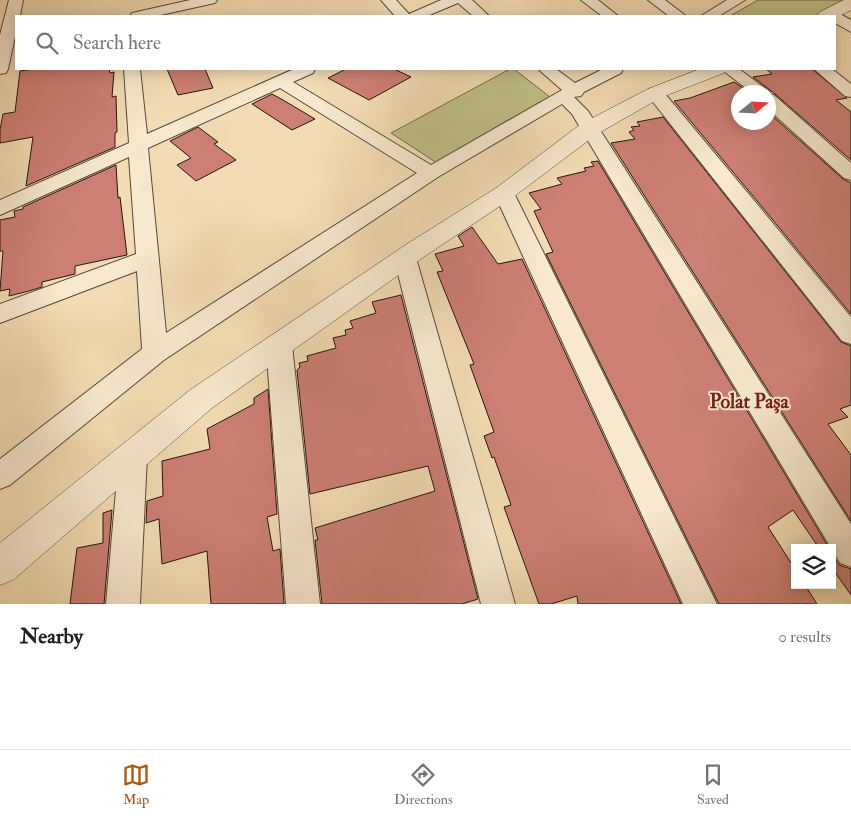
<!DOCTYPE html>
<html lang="en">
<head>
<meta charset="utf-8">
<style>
  :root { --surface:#fff; --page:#f2f2f2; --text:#202124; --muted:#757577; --line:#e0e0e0; --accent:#b45309 }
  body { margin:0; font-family:"IM FELL Double Pica",serif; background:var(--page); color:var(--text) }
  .controls { position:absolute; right:15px; bottom:15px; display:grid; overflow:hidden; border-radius:0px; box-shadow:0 2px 12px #0003 }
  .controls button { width:45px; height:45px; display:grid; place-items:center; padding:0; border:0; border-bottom:1px solid var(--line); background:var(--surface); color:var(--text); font:25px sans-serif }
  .compass { position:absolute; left:731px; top:85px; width:45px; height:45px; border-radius:50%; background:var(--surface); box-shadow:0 2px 12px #0003; rotate:72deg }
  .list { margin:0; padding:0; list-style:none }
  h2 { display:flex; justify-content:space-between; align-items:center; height:65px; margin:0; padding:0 20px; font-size:21px }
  h2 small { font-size:16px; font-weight:400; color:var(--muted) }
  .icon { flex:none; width:28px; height:28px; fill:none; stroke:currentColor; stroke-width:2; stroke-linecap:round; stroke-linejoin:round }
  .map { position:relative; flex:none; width:851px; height:604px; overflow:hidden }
  .search { position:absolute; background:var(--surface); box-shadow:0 2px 12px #0003; left:15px; right:15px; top:15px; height:55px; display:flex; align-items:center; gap:12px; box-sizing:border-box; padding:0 18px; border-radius:0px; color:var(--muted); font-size:19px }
  .sheet { height:145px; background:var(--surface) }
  nav { display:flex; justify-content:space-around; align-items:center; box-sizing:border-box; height:70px; border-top:1px solid var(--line); background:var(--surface); font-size:14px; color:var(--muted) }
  nav a { display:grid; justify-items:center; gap:2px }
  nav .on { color:var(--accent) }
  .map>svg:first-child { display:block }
  .green { fill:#c0bf89; stroke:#716a4c }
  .building { fill:#cd7f74; stroke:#221610 }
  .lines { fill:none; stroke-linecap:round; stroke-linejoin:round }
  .minor-casing { stroke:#564839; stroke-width:2 }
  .tertiary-casing { stroke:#564839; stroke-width:1 }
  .minor { fill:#f7e8ce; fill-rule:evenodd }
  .tertiary { fill:#f7e8ce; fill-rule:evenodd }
  .labels { text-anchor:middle; stroke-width:4; stroke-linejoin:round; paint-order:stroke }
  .district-label { font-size:20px; font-weight:bold; fill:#7a1f14; stroke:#f7e8ce }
</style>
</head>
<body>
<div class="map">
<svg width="851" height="604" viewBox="0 0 851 604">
  <rect width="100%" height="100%" fill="#f3dcb3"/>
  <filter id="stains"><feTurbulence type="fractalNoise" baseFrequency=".004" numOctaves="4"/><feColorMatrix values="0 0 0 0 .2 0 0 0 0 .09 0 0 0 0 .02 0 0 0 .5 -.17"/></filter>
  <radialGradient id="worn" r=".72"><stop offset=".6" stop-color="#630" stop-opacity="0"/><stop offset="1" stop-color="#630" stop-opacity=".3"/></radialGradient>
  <!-- green -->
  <g class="green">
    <path d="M758 0H850L817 16H730Z"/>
    <path d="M510 69H514L550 97 437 163 391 133Z"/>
  </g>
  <!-- building -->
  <g class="building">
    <path d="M34 69H109L110 73 114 72 112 97 116 96 117 132 115 133V147L26 186 33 137 0 143V130L3 114 15 112 20 71Z"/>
    <path d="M167 69H205L213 88 178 95Z"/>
    <path d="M346 69H394L411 77 369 100 328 78Z"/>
    <path d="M766 69H812L847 98 836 100 851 112V160L775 94 753 77 772 74Z"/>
    <path d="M734 82 749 92H738V122H768V112L843 179 851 183V314L674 101 690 98Z"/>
    <path d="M272 94 283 100 315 119 292 130 252 104Z"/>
    <path d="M663 117 841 342 851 346V405L840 409 848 417 828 424 851 455V521L611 143 635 139 629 132 634 130 631 127 640 126 637 122Z"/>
    <path d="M198 127 218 142 214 144 236 160 196 181 177 165 191 158 170 141Z"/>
    <path d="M598 161 829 548H819L793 510 768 527 795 569V585H805L817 604H719L546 254 553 252 534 211 541 209 529 193 562 184 557 178 586 171 584 168 594 166 591 162Z"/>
    <path d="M116 165 118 198 120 197 127 255 75 266V274L42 282V287L29 291 9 296 10 289 0 291 3 251H0V220L15 217 14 211 23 209V207Z"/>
    <path d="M472 227 498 264 522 259 681 604H578L577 596 551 604H539L504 507 511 505 494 457 492 458 484 436 494 432 470 365 474 364 437 272 443 271 435 254 464 246 458 236Z"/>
    <path d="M401 295 478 599 462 604H322L315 540H318L315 528 435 491 428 466 310 494 297 370 300 367 299 363 308 361 307 356 336 348 333 338 346 335 345 330 353 328 350 321 376 313 372 302Z"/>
    <path d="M268 389 277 514 267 517 273 551 280 549 284 604H211L207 551 162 564 159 519 146 523 147 501 163 496 162 461 210 449 207 429 254 404V398Z"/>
    <path d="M112 510 104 604H70L77 548 103 543V513Z"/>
    <path d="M832 554 839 565 851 569V595L832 568Z"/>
  </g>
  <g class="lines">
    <!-- minor casing -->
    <g class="minor-casing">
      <g id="minor">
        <path d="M9 0H23L20 16H16V32L8 69 6 73 0 74V35Z"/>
        <path d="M190 0H217L215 3 156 16H130L132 13Z"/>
        <path d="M381 0H396L409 14 441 0H472L489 16H473L458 3 427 16H395Z"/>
        <path d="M581 0H598L618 16H602Z"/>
        <path d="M648 0H665L686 16H669Z"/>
        <path d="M727 0H745L719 16H701Z"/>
        <path d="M831 9 851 20V32L835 23V16H826L824 13 826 10Z"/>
        <path d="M124 69H140L147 134 294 69H315L313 73 293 82 431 165 562 90 538 69H556L575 83 603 69H623L621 73 584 92 581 96 574 97 588 111 851 524V567L840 563 572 114 562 104 438 177 164 360 10 485 0 489V459L142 349 137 271 0 323V304L136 254 129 157 0 215V200L129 143ZM280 88 417 173 166 333 148 148Z"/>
        <path d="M721 69H739L770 92H751Z"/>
        <path d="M814 69H832L851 84V97L845 96Z"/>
        <path d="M655 88 661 89 851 317V344L842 341 649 97 646 93 649 89Z"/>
        <path d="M768 94 774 95 851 163V180L844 178 768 109Z"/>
        <path d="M504 186 511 188 514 193 717 604H683L494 193 497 188Z"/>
        <path d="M405 250 413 252 416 258 515 604H481L394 258 397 252Z"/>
        <path d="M279 335 288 338 292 345 320 604H286L266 345 270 338Z"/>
        <path d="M133 443 143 447 147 456 140 604H106L119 456 123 447Z"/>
      </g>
    </g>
    <!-- tertiary casing -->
    <g class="tertiary-casing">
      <g id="tertiary">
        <path d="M844 0H851V10L835 18V16H817L820 12Z"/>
        <path d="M700 69H727L724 73 662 97 597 134 512 198 425 256 212 408 13 580 0 585V543L190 390 407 244 496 188 581 124 648 89Z"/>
      </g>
    </g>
    <!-- minor -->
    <use href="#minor" class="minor"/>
    <!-- tertiary -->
    <use href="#tertiary" class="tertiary"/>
  </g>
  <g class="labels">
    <!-- district labels -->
    <g class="district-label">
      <text x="749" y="408">Polat Paşa</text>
    </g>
  </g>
  <rect width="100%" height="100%" filter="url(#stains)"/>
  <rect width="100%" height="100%" fill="url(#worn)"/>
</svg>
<div class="controls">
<button><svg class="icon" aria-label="layers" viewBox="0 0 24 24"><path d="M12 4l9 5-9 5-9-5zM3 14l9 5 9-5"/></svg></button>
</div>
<svg class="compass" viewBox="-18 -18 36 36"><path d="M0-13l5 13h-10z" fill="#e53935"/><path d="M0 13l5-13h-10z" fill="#757577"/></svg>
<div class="search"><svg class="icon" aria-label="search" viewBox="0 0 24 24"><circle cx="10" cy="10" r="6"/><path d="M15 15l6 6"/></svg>Search here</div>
</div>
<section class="sheet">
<h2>Nearby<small>0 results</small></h2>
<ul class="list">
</ul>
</section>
<nav>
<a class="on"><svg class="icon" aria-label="map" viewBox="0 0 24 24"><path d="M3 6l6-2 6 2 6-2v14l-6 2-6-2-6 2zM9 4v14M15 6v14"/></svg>Map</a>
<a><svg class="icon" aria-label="directions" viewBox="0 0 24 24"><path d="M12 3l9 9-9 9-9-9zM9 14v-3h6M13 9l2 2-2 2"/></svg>Directions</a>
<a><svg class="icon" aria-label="saved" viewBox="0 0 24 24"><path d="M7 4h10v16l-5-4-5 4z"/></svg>Saved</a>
</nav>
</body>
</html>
